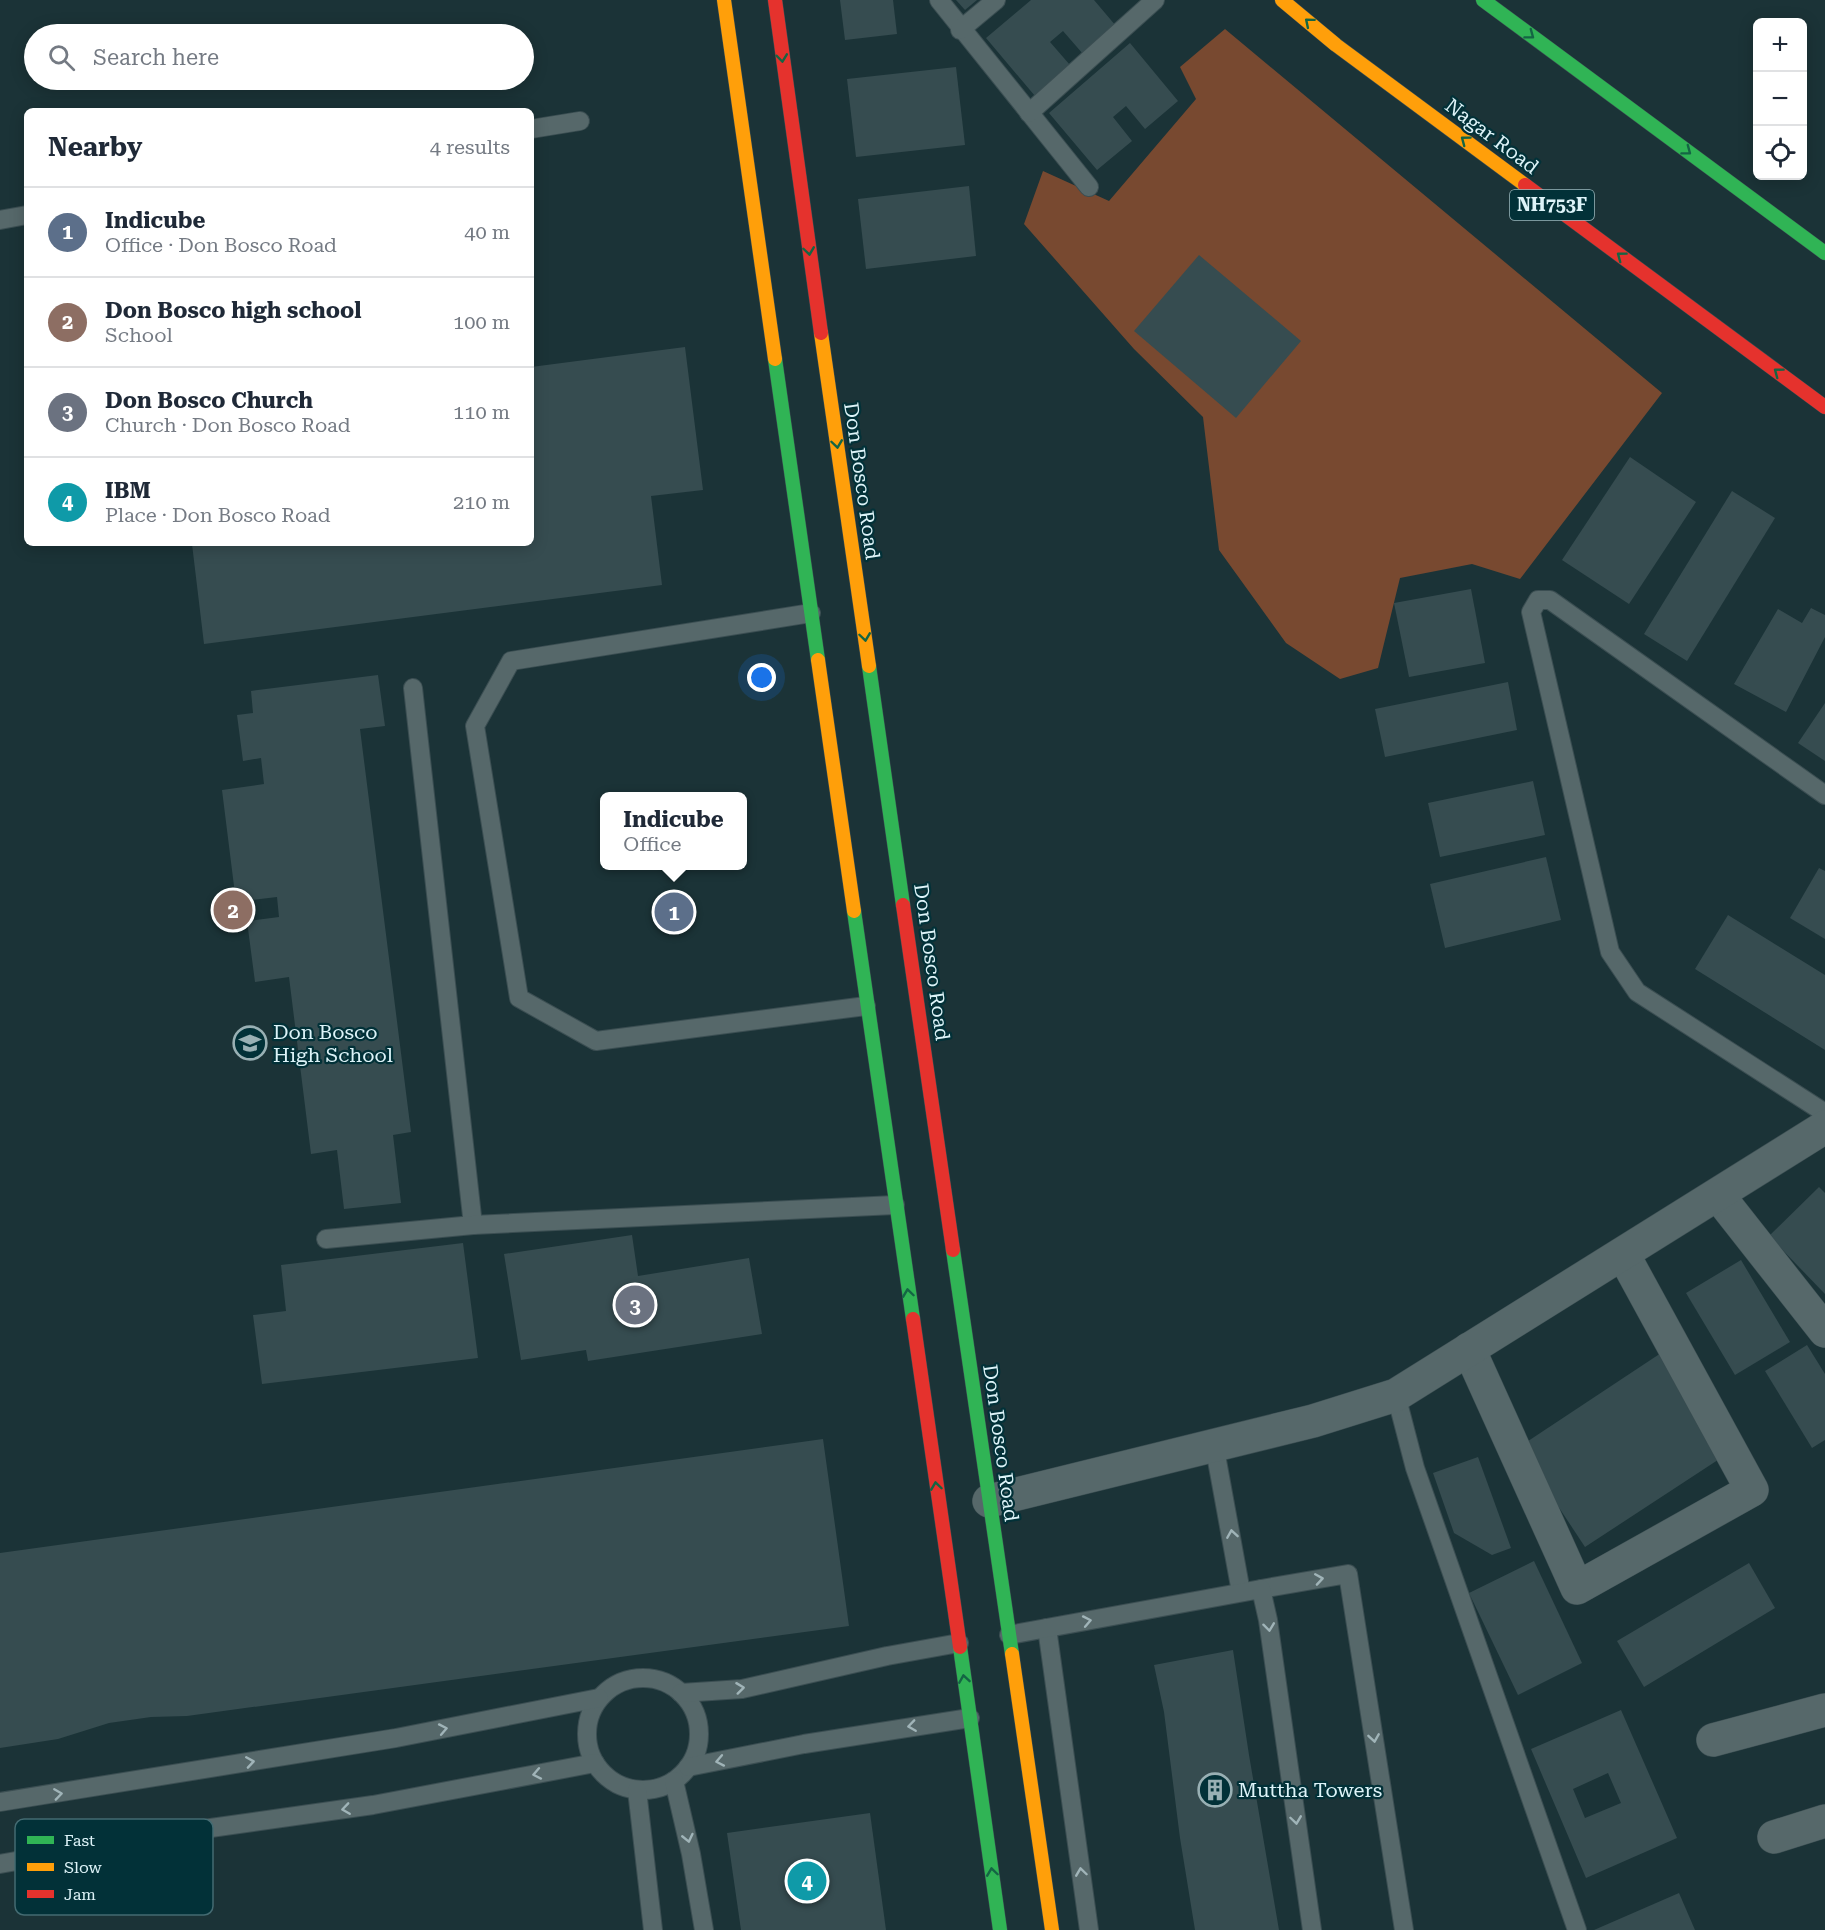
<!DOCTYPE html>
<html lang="en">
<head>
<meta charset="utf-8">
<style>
  :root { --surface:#fff; --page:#f6f6f7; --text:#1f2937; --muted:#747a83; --line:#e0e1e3; --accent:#0f766e }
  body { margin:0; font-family:"Roboto Serif",serif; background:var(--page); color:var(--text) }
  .controls { position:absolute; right:18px; top:18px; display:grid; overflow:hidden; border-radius:9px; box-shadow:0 3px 15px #0003 }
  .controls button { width:54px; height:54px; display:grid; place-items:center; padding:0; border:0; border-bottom:2px solid var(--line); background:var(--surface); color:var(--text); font:30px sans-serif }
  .you { position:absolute; left:762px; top:678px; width:21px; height:21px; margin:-15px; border:4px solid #fff; border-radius:50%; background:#1a73e8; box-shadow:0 0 0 9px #1a73e833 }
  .badge { display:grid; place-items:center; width:39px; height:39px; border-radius:50%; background:var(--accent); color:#fff; font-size:20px; font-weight:700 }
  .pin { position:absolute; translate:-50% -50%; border:3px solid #fff; box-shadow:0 2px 6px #0006 }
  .popup { position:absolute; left:600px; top:792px; width:147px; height:78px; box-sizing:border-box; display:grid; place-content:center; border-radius:9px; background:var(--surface); filter:drop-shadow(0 2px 4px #0005); font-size:20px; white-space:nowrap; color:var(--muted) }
  .popup b { font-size:22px; color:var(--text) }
  .popup::after { content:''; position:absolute; left:50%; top:100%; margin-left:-12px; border:12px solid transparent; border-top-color:var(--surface) }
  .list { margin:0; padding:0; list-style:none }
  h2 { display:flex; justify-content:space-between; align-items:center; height:78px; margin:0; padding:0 24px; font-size:26px }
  h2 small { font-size:20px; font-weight:400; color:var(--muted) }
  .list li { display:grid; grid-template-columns:39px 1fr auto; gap:18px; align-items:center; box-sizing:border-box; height:90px; padding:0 24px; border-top:2px solid var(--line) }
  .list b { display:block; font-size:22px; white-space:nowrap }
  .list p { margin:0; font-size:20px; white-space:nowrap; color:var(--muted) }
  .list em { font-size:20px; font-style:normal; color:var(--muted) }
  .icon { flex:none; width:33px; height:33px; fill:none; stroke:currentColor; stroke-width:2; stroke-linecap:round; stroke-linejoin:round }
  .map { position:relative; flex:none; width:1825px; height:1930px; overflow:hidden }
  .search { position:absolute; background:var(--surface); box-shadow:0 3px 15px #0003; left:24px; top:24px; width:510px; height:66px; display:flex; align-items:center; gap:15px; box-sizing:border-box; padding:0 21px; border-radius:33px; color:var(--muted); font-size:22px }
  .panel { position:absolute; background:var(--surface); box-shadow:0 3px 15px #0003; left:24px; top:108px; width:510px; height:438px; border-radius:9px }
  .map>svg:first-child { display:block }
  .green { fill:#784930 }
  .building { fill:#364c50; fill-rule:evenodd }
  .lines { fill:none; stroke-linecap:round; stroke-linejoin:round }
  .lane-casing { stroke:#3b4e52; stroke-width:20 }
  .street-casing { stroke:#3b4e52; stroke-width:34 }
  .fast-casing { stroke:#3b4e52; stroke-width:15 }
  .slow-casing { stroke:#3b4e52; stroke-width:15 }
  .jam-casing { stroke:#3b4e52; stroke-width:15 }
  .lane { stroke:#56686a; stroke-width:18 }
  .street { stroke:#56686a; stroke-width:33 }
  .fast { stroke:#30b455; stroke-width:14 }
  .slow { stroke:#ff9f0a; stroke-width:14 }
  .jam { stroke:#e5322d; stroke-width:14 }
  .oneway { stroke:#146544 }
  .oneway2 { stroke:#a0b4b8 }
  .labels { text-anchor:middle; stroke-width:4.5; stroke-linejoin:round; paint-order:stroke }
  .shield { fill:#023138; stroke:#9bb9be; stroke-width:1.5 }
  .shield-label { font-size:18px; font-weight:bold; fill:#ddf3f8 }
  .street-label { font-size:20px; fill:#ddf3f8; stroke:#023138 }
  .poi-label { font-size:20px; fill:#ddf3f8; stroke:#023138; text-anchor:start }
  .key { fill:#023138; stroke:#446b72; stroke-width:1.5 }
  .key-label { font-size:16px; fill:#ddf3f8 }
</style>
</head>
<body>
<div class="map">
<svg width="1825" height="1930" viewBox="0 0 1825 1930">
  <rect width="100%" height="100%" fill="#1b3337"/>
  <!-- green -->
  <path class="green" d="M1225 29 1662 393 1520 579 1472 564 1400 578 1378 668 1340 679 1286 643 1219 550 1203 417 1134 349 1024 224 1043 171 1109 201 1196 99 1180 67Z"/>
  <!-- building -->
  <g class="building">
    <path d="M840 0H893L897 34 845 40Z"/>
    <path d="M956 0H977L965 10Z"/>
    <path d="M1031 0H1094L1116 26 1083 54 1063 31 1050 42 1070 65 1035 96 986 38Z"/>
    <path d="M1130 43 1178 101 1145 129 1126 106 1113 117 1132 141 1097 170 1049 113Z"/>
    <path d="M956 67 965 145 856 157 847 79Z"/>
    <path d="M969 186 976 256 866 269 858 199Z"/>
    <path d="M1199 255 1301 341 1236 418 1134 331Z"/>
    <path d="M685 347 703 490 651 496 662 585 204 644 192 544 531 543V367Z"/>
    <path d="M1630 457 1696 502 1629 604 1562 560Z"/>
    <path d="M1732 491 1775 518 1687 661 1644 634Z"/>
    <path d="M1471 589 1485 663 1409 677 1394 603Z"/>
    <path d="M1811 608 1825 615V637L1786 712 1734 684 1778 609 1802 623Z"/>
    <path d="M378 675 385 726 360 729 411 1132 393 1135 401 1203 344 1209 337 1150 311 1154 289 977 255 982 247 921 279 917 277 897 236 902 222 790 264 784 261 758 243 761 237 715 253 713 251 691Z"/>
    <path d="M1508 682 1517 730 1385 757 1375 709Z"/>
    <path d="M1825 703V761L1798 743Z"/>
    <path d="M1533 781 1545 835 1440 857 1428 803Z"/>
    <path d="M1546 857 1561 920 1445 948 1430 884Z"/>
    <path d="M1819 868 1825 871V939L1790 918Z"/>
    <path d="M1728 915 1825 975V1050L1695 969Z"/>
    <path d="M1819 1187 1825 1193V1294L1769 1236Z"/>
    <path d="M632 1235 638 1276 749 1258 762 1334 588 1361 586 1350 521 1360 504 1254Z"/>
    <path d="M463 1243 478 1358 262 1384 253 1315 286 1311 281 1265Z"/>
    <path d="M1741 1260 1790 1342 1735 1375 1686 1293Z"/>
    <path d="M1807 1345 1825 1374V1440L1812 1448 1765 1371Z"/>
    <path d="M1661 1353 1727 1454 1585 1547 1519 1447Z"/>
    <path d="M823 1439 849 1626 187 1716 151 1717 109 1723 58 1739 0 1748V1553Z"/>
    <path d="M1478 1457 1511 1548 1492 1555 1454 1533 1433 1473Z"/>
    <path d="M1534 1561 1582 1663 1518 1695 1469 1593Z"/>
    <path d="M1749 1563 1775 1608 1644 1687 1617 1641Z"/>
    <path d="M1233 1650 1249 1755 1279 1930H1195L1180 1838 1164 1712 1154 1665Z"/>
    <path d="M1621 1710 1677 1838 1586 1878 1531 1749ZM1608 1773 1621 1803 1585 1818 1573 1789Z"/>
    <path d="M870 1813 886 1930H741L727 1833Z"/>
    <path d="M1679 1893 1695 1930H1594Z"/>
  </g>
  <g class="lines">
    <!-- lane casing -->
    <g class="lane-casing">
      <g id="lane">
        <path d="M939 0 1089 187"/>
        <path d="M960 30 996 0"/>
        <path d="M1029 113 1155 0"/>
        <path d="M531 129 580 121"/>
        <path d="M0 220 27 215"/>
        <path d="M811 613 511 661 475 726 519 998 596 1041 866 1006"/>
        <path d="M413 688 473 1225"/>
        <path d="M1825 795 1550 600H1538L1531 612 1610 952 1637 992 1825 1113"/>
        <path d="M326 1239 473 1225 895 1205"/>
        <path d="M1396 1395 1415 1468 1577 1930"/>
        <path d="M1214 1444 1241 1592"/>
        <path d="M1261 1589 1348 1574 1404 1930"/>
        <path d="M1047 1628 1089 1930"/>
        <path d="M1009 1635 1261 1589 1268 1620 1312 1930"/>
        <circle cx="643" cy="1734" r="56"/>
        <path d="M681 1693 742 1689 887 1656 959 1643"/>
        <path d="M688 1767 804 1744 970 1718"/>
        <path d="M674 1781 691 1854 704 1930"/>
        <path d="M637 1790 653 1930"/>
        <path d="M0 1802 396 1738 599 1698"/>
        <path d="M0 1864 175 1833 373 1805 595 1763"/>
      </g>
    </g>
    <!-- street casing -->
    <g class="street-casing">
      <g id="street">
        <path d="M1718 1195 1825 1331"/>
        <path d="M1469 1349 1577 1588 1752 1490 1623 1254"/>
        <path d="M989 1501 1313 1421 1396 1395 1825 1127"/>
        <path d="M1713 1740 1825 1710"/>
        <path d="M1774 1837 1825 1821"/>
      </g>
    </g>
    <!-- fast casing -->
    <g class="fast-casing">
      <g id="fast">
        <path d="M1483 0 1825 253"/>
        <path d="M775 359 818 660"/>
        <path d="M869 666 903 905"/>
        <path d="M854 911 913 1319"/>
        <path d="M953 1250 1012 1654"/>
        <path d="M960 1647 1000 1930"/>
      </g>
    </g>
    <!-- slow casing -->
    <g class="slow-casing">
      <g id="slow">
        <path d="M724 0 775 359"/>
        <path d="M1282 0 1336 45 1525 185"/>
        <path d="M821 333 869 666"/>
        <path d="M818 660 854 911"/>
        <path d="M1012 1654 1052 1930"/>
      </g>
    </g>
    <!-- jam casing -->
    <g class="jam-casing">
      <g id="jam">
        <path d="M775 0 821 333"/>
        <path d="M1525 185 1825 407"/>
        <path d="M903 905 953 1250"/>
        <path d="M913 1319 960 1647"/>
      </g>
    </g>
    <!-- lane -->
    <use href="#lane" class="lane"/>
    <!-- street -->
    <use href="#street" class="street"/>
    <!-- fast -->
    <use href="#fast" class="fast"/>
    <!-- slow -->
    <use href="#slow" class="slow"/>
    <!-- jam -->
    <use href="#jam" class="jam"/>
  </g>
  <!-- one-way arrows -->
  <defs><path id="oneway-chevron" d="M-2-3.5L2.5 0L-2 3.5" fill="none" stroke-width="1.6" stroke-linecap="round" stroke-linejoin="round" transform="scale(1.5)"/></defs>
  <g class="oneway">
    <use href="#oneway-chevron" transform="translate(1309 22) rotate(-140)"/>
    <use href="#oneway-chevron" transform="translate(1530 35) rotate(37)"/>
    <use href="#oneway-chevron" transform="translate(782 58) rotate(83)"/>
    <use href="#oneway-chevron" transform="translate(1465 140) rotate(-143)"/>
    <use href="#oneway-chevron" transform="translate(1687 151) rotate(37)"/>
    <use href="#oneway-chevron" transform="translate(809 251) rotate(82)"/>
    <use href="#oneway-chevron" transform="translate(1621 256) rotate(-143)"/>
    <use href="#oneway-chevron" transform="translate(1778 372) rotate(-143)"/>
    <use href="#oneway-chevron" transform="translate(837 444) rotate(82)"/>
    <use href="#oneway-chevron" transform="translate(865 637) rotate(82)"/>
    <use href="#oneway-chevron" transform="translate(908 1293) rotate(-98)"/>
    <use href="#oneway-chevron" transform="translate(936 1486) rotate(-98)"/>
    <use href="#oneway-chevron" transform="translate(964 1679) rotate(-99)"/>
    <use href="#oneway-chevron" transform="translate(992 1872) rotate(-98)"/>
  </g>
  <g class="oneway2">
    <use href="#oneway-chevron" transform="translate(1232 1534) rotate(-99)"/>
    <use href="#oneway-chevron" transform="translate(1319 1579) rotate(-9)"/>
    <use href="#oneway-chevron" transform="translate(1087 1621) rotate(-11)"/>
    <use href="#oneway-chevron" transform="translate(1269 1627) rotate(83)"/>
    <use href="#oneway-chevron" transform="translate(740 1688) rotate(-7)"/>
    <use href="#oneway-chevron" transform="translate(912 1726) rotate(172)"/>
    <use href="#oneway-chevron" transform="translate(443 1729) rotate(-11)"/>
    <use href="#oneway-chevron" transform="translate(1374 1738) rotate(81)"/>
    <use href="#oneway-chevron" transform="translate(720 1761) rotate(169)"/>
    <use href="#oneway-chevron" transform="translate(250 1762) rotate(-9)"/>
    <use href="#oneway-chevron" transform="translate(537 1774) rotate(169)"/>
    <use href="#oneway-chevron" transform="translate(58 1794) rotate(-8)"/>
    <use href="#oneway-chevron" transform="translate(346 1809) rotate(172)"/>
    <use href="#oneway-chevron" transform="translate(1296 1820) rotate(82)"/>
    <use href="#oneway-chevron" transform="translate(688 1838) rotate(77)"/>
    <use href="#oneway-chevron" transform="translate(1081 1872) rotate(-98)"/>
  </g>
  <!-- icons -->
  <defs>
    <g id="school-ring" transform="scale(1.725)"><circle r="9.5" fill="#023138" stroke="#99b0b4" stroke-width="1.5"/><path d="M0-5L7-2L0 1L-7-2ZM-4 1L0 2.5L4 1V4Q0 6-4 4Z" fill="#99b0b4"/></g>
    <g id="building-ring" transform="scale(1.725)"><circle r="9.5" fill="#023138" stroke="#99b0b4" stroke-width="1.5"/><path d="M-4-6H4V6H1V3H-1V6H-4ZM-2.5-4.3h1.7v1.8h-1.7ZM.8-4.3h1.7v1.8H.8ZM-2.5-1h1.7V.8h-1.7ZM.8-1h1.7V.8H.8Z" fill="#99b0b4"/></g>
  </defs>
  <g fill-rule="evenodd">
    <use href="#school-ring" x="250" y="1043"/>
    <use href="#building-ring" x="1215" y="1790"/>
  </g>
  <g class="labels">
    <!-- shield labels -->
    <rect class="shield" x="1510" y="190" width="84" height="30" rx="4.5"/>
    <g class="shield-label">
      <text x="1552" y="211">NH753F</text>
    </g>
    <!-- street labels -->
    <g class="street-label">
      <text transform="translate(1492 136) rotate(37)" y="7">Nagar Road</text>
      <text transform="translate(862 481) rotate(82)" y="7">Don Bosco Road</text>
      <text transform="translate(932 962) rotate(82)" y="7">Don Bosco Road</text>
      <text transform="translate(1001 1443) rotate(82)" y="7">Don Bosco Road</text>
    </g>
    <!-- poi labels -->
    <g class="poi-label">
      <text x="273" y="1039">Don Bosco<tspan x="273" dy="23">High School</tspan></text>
      <text x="1238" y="1797">Muttha Towers</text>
    </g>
  </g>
  <!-- legend -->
  <rect x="15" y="1819" width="198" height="96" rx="9" class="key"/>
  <rect x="27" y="1836" width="27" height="8" fill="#30b455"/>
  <rect x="27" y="1863" width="27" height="8" fill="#ff9f0a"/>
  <rect x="27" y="1890" width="27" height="8" fill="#e5322d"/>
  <g class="key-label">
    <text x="64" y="1846">Fast</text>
    <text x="64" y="1873">Slow</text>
    <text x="64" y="1900">Jam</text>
  </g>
</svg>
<div class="controls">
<button>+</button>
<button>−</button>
<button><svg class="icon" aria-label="locate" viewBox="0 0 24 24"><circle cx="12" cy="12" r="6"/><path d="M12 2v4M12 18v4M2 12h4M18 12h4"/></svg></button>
</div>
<div class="you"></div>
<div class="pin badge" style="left:674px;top:912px;background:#5c6f8a">1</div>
<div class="popup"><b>Indicube</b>Office</div>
<div class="pin badge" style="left:233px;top:910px;background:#8d6e63">2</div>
<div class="pin badge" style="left:635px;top:1305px;background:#6b7280">3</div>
<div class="pin badge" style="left:807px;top:1881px;background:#0f9aa8">4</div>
<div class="search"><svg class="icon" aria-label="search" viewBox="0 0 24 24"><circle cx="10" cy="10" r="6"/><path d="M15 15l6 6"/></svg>Search here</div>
<section class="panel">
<h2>Nearby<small>4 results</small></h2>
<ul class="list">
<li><span class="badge" style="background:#5c6f8a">1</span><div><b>Indicube</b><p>Office · Don Bosco Road</p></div><em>40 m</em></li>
<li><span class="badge" style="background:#8d6e63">2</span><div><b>Don Bosco high school</b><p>School</p></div><em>100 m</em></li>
<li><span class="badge" style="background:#6b7280">3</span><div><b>Don Bosco Church</b><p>Church · Don Bosco Road</p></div><em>110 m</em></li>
<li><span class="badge" style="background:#0f9aa8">4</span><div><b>IBM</b><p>Place · Don Bosco Road</p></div><em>210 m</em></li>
</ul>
</section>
</div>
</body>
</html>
